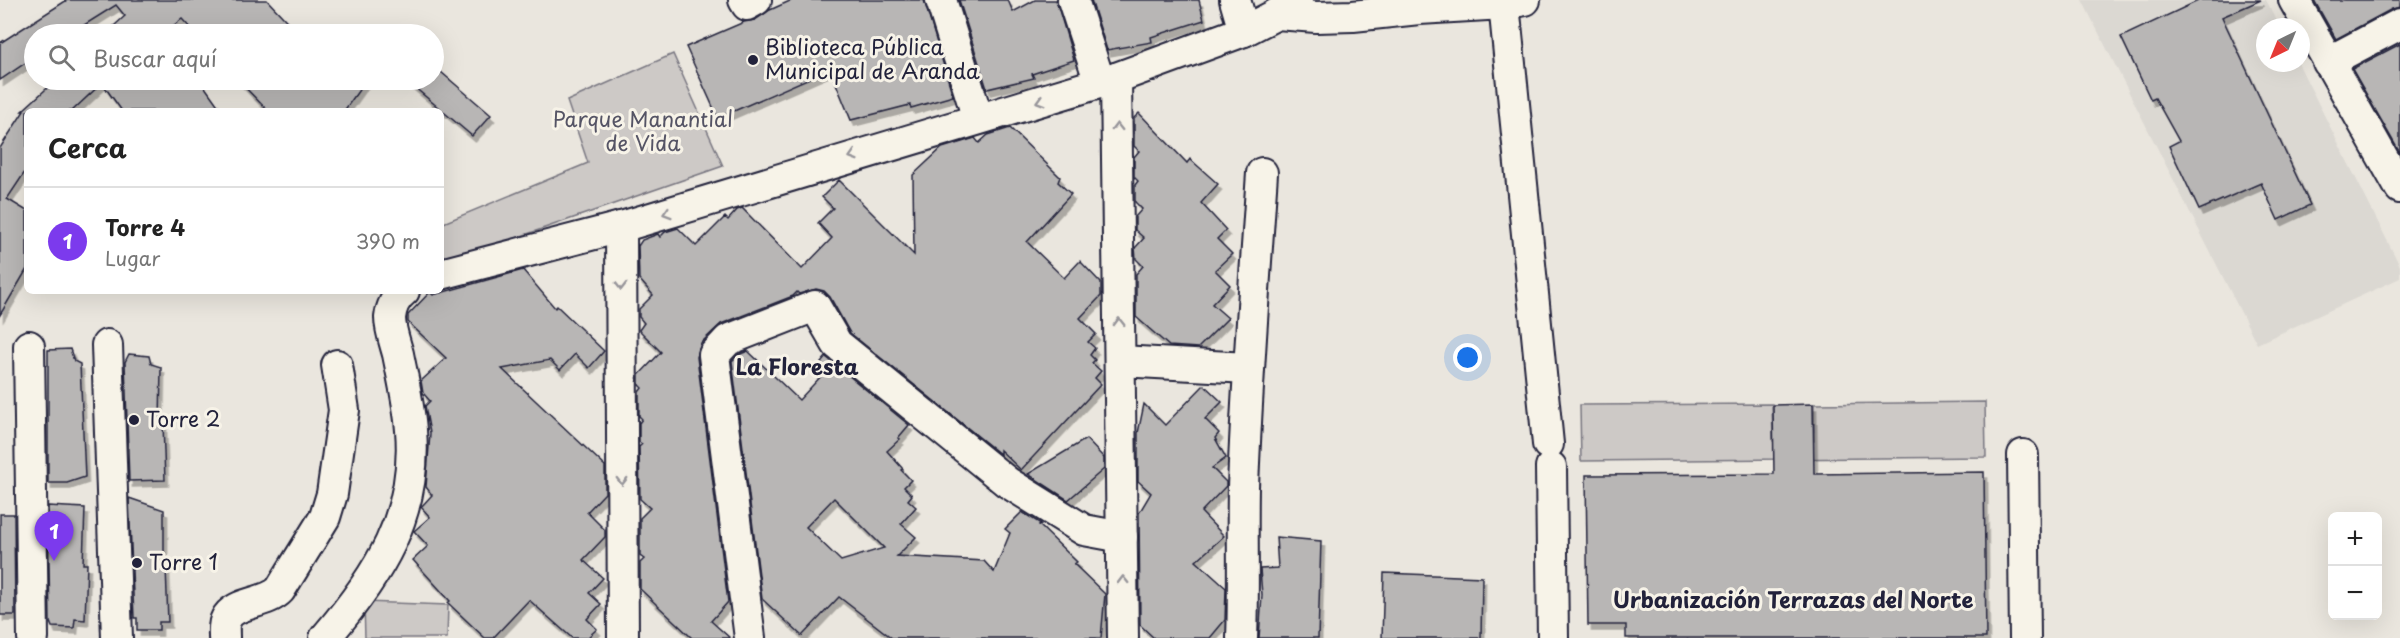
<!DOCTYPE html>
<html lang="es">
<head>
<meta charset="utf-8">
<style>
  :root { --surface:#fff; --page:#f6f6f6; --text:#222; --muted:#767676; --line:#e0e0e0; --accent:#7c3aed }
  body { margin:0; font-family:"Playpen Sans",sans-serif; background:var(--page); color:var(--text) }
  .controls { position:absolute; right:18px; bottom:18px; display:grid; overflow:hidden; border-radius:9px; box-shadow:0 6px 24px #0002 }
  .controls button { width:54px; height:54px; display:grid; place-items:center; padding:0; border:0; border-bottom:2px solid var(--line); background:var(--surface); color:var(--text); font:30px sans-serif }
  .compass { position:absolute; left:2256px; top:18px; width:54px; height:54px; border-radius:50%; background:var(--surface); box-shadow:0 6px 24px #0002; rotate:223deg }
  .you { position:absolute; left:1468px; top:358px; width:21px; height:21px; margin:-15px; border:4px solid #fff; border-radius:50%; background:#1a73e8; box-shadow:0 0 0 9px #1a73e833 }
  .badge { display:grid; place-items:center; width:39px; height:39px; border-radius:50%; background:var(--accent); color:#fff; font-size:20px; font-weight:700 }
  .pin { position:absolute; translate:-50% -50px; filter:drop-shadow(0 2px 3px #0008) }
  .pin::after { content:''; position:absolute; top:32px; width:21px; height:18px; background:inherit; clip-path:polygon(0 0,100% 0,50% 100%) }
  .list { margin:0; padding:0; list-style:none }
  h2 { display:flex; justify-content:space-between; align-items:center; height:78px; margin:0; padding:0 24px; font-size:26px }
  h2 small { font-size:20px; font-weight:400; color:var(--muted) }
  .list li { display:grid; grid-template-columns:39px 1fr auto; gap:18px; align-items:center; box-sizing:border-box; height:108px; padding:0 24px; border-top:2px solid var(--line) }
  .list b { display:block; font-size:22px; white-space:nowrap }
  .list p { margin:0; font-size:20px; white-space:nowrap; color:var(--muted) }
  .list em { font-size:20px; font-style:normal; color:var(--muted) }
  .icon { flex:none; width:33px; height:33px; fill:none; stroke:currentColor; stroke-width:2; stroke-linecap:round; stroke-linejoin:round }
  .map { position:relative; flex:none; width:2400px; height:638px; overflow:hidden }
  .search { position:absolute; background:var(--surface); box-shadow:0 6px 24px #0002; left:24px; top:24px; width:420px; height:66px; display:flex; align-items:center; gap:15px; box-sizing:border-box; padding:0 21px; border-radius:33px; color:var(--muted); font-size:22px }
  .panel { position:absolute; background:var(--surface); box-shadow:0 6px 24px #0002; left:24px; top:108px; width:420px; height:186px; border-radius:9px }
  .map>svg:first-child { display:block }
  .built { fill:#dbd8d2 }
  .green { fill:#cdc9c6; stroke:#787680; stroke-width:1.5 }
  .building { fill:#b8b6b5; stroke:#22223b; stroke-width:1.5; fill-rule:evenodd; filter:url(#shadow) }
  .lines { fill:none; stroke-linecap:round; stroke-linejoin:round }
  .minor-casing { stroke:#22223b; stroke-width:34 }
  .minor { stroke:#f7f3e8; stroke-width:30 }
  .oneway { stroke:#97959a }
  .poi-dot { fill:#22223b; stroke:#f7f3e8; stroke-width:2 }
  .labels { text-anchor:middle; stroke-width:6; stroke-linejoin:round; paint-order:stroke }
  .poi-label { font-size:21px; fill:#22223b; stroke:#f7f3e8; text-anchor:start }
  .park-label { font-size:21px; fill:#555465; stroke:#f7f3e8 }
  .neighbourhood-label { font-size:22px; font-weight:bold; fill:#22223b; stroke:#f7f3e8 }
</style>
</head>
<body>
<div class="map">
<svg width="2400" height="638" viewBox="0 0 2400 638">
  <defs>
    <filter id="shadow"><feDropShadow dx="3.5" dy="6" stdDeviation="0" flood-color="#0004"/></filter>
  </defs>
  <rect width="100%" height="100%" fill="#eae6de"/>
  <filter id="ink" filterUnits="userSpaceOnUse"><feTurbulence type="fractalNoise" baseFrequency=".0167" numOctaves="2"/><feDisplacementMap in="SourceGraphic" scale="12" xChannelSelector="R" yChannelSelector="G"/><feConvolveMatrix kernelMatrix="1 2 1 2 8 2 1 2 1" color-interpolation-filters="sRGB"/></filter>
  <g filter="url(#ink)">
    <!-- built -->
    <path class="built" d="M2082 0H2266L2280 27H2265V63H2298L2400 266V278L2257 344Z"/>
    <!-- green -->
    <g class="green">
      <path d="M673 54 723 166 441 264V224L588 163 567 101Z"/>
      <path d="M1985 402 1986 457 1581 461 1580 405 1772 404 1773 441H1814V404Z"/>
      <path d="M364 602 448 605 447 638H365Z"/>
    </g>
    <!-- building -->
    <g class="building">
      <path d="M67 0H267L299 34H196L182 19 173 26 178 34H105L125 16 116 5 70 34H34V57L0 80V43Z"/>
      <path d="M792 0H924L953 96 911 108 910 105 851 120 830 69 718 118 686 47 744 22 755 20 770 10Z"/>
      <path d="M959 0H1008L1013 12 1035 0H1056L1074 60 1032 74 1034 78 987 89Z"/>
      <path d="M1091 0H1199L1204 20 1151 37 1152 42 1107 50Z"/>
      <path d="M2200 0H2261L2222 17 2310 205 2278 220 2261 183 2199 210 2169 146 2179 141 2155 98 2151 100 2121 37Z"/>
      <path d="M2314 0H2400V7L2392 9 2336 39Z"/>
      <path d="M2400 44V153L2352 69Z"/>
      <path d="M434 66 491 115 472 136 406 80H434Z"/>
      <path d="M56 80H200L222 111H122L102 83 72 111H27V169L7 199 27 211V269L0 315V148L24 111H22Z"/>
      <path d="M238 80H366L344 111H268Z"/>
      <path d="M1139 113 1187 163 1190 159 1218 184 1201 203 1226 230 1217 239 1232 254 1215 270 1230 285 1212 304 1228 318 1198 348 1169 346 1136 317V274L1143 266 1136 259 1135 248 1144 238 1135 230V217L1142 209 1135 202V185L1138 181 1134 177V157L1139 151 1134 146V118Z"/>
      <path d="M1010 128 1060 177 1058 182 1071 194 1027 242 1064 278 1080 261 1101 283V296L1080 318 1096 334 1088 342 1095 348 1090 355 1095 360 1092 363 1101 371 1095 378 1101 384 1021 470 1000 450V454L850 333 830 297 824 291 816 289 799 294 797 292 793 296 721 324 701 343 697 357 728 602 711 621 730 638H692L640 589V563L644 559 640 556V518L650 508 640 499 639 447 642 444 639 442V423L642 419 639 416V392L642 388 639 385V375L661 352 639 330 644 323 639 317V309L653 295 639 279 638 246 642 240 658 234 660 237 665 232 678 228 696 246 725 217 728 220 737 210 742 208 802 269 832 238 818 223 833 208 822 197 839 180 914 255 913 175 942 148 975 138 979 143 988 135Z"/>
      <path d="M523 270 555 308 557 306 604 351 589 368 575 354 560 370 550 360 502 369 605 466V493L587 512 605 530V537L583 560 603 578 589 593 601 604 587 619 597 629 587 638H572L529 600 493 638H485L448 603 450 601 413 560 428 546 414 531 430 517 421 507 432 495 426 487 430 433 425 406 430 401 423 393 421 381 446 358 408 322V315L430 292 433 295Z"/>
      <path d="M70 349 74 361 80 364 85 477 67 483H48V350Z"/>
      <path d="M748 351 799 400 826 371 821 363 826 357 909 425 898 438 900 439 887 451 903 469 901 470 911 480 904 487 912 495 908 500 916 507 901 524 916 537 897 556 984 561 994 572 1010 533 1005 529 1022 512 1041 524 1039 525 1077 562 1074 564 1105 594 1101 638H892L839 597 802 636 762 599 732 361 738 355ZM834 498 884 548 841 561 806 527Z"/>
      <path d="M129 354 149 356 151 364 161 367 160 423H163L165 480 129 481 125 362Z"/>
      <path d="M1204 385 1222 402 1205 419 1219 433 1215 438 1226 458 1212 468 1226 482V486L1201 512 1224 536 1196 561 1226 588 1225 620 1210 638H1154L1140 625 1139 513 1151 493 1138 481V433L1144 404 1165 425Z"/>
      <path d="M1813 404 1814 474 1984 472 1986 638H1626V625H1588L1586 475 1774 474 1773 405Z"/>
      <path d="M1086 439 1104 458V469L1068 500 1028 474Z"/>
      <path d="M129 498 164 510V566H166L168 622H159V630H137V618H134Z"/>
      <path d="M48 506 85 508 83 564H87L85 620 75 619 74 628 52 627 50 622Z"/>
      <path d="M0 514H14L15 615H0Z"/>
      <path d="M1276 537 1321 541 1318 638H1259L1262 595 1260 569 1278 568Z"/>
      <path d="M1384 573 1482 577 1481 638H1382Z"/>
    </g>
    <g class="lines">
      <!-- minor casing -->
      <g class="minor-casing">
        <g id="minor">
          <path d="M744 0 747 5 756 0"/>
          <path d="M941 0 978 119"/>
          <path d="M1073 0 1100 83"/>
          <path d="M1235 0 1244 31"/>
          <path d="M2294 0 2400 188"/>
          <path d="M1504 4 1548 444"/>
          <path d="M1277 14 1316 17 1353 16 1419 9 1504 4 1525 0"/>
          <path d="M2328 62 2400 24"/>
          <path d="M1116 78 1123 638"/>
          <path d="M621 227 623 638"/>
          <path d="M441 274 621 227 1116 78 1244 31 1277 14 1297 0"/>
          <path d="M107 345 117 638"/>
          <path d="M29 346 33 638"/>
          <path d="M1120 361 1248 368"/>
          <path d="M2023 455 2025 638"/>
          <path d="M1551 467 1553 638"/>
          <path d="M224 638C224 632 223 624 226 619 233 602 267 604 280 590L325 517 332 494 344 410 337 365"/>
          <path d="M325 638C378 576 418 515 411 430 409 405 403 379 398 354 395 343 390 329 390 318 391 308 396 297 404 291"/>
          <path d="M750 638 714 355 728 340 815 306 837 344 1007 482 1084 530 1122 537"/>
          <path d="M1242 638C1244 588 1242 537 1243 487 1247 382 1255 278 1262 173"/>
        </g>
      </g>
      <!-- minor -->
      <use href="#minor" class="minor"/>
    </g>
    <!-- one-way arrows -->
    <defs><path id="oneway-chevron" d="M-2-3.5L2.5 0L-2 3.5" fill="none" stroke-width="1.6" stroke-linecap="round" stroke-linejoin="round" transform="scale(1.5)"/></defs>
    <g class="oneway">
      <use href="#oneway-chevron" transform="translate(1040 101) rotate(164)"/>
      <use href="#oneway-chevron" transform="translate(1117 127) rotate(-91)"/>
      <use href="#oneway-chevron" transform="translate(853 156) rotate(163)"/>
      <use href="#oneway-chevron" transform="translate(667 213) rotate(163)"/>
      <use href="#oneway-chevron" transform="translate(621 286) rotate(90)"/>
      <use href="#oneway-chevron" transform="translate(1119 322) rotate(-91)"/>
      <use href="#oneway-chevron" transform="translate(622 481) rotate(90)"/>
      <use href="#oneway-chevron" transform="translate(1123 580) rotate(-91)"/>
    </g>
  </g>
  <!-- markers -->
  <g class="poi-dot">
    <circle cx="753" cy="60" r="6"/>
    <circle cx="134" cy="420" r="6"/>
    <circle cx="137" cy="563" r="6"/>
  </g>
  <g class="labels">
    <!-- poi labels -->
    <g class="poi-label">
      <text x="765" y="55">Biblioteca Pública<tspan x="765" dy="24">Municipal de Aranda</tspan></text>
      <text x="146" y="427">Torre 2</text>
      <text x="149" y="570">Torre 1</text>
    </g>
    <!-- park labels -->
    <g class="park-label">
      <text x="643" y="127">Parque Manantial<tspan x="643" dy="24">de Vida</tspan></text>
    </g>
    <!-- neighbourhood labels -->
    <g class="neighbourhood-label">
      <text x="797" y="375">La Floresta</text>
      <text x="1793" y="608">Urbanización Terrazas del Norte</text>
    </g>
  </g>
</svg>
<div class="controls">
<button>+</button>
<button>−</button>
</div>
<svg class="compass" viewBox="-18 -18 36 36"><path d="M0-13l5 13h-10z" fill="#e53935"/><path d="M0 13l5-13h-10z" fill="#767676"/></svg>
<div class="you"></div>
<div class="pin badge" style="left:54px;top:561px">1</div>
<div class="search"><svg class="icon" aria-label="search" viewBox="0 0 24 24"><circle cx="10" cy="10" r="6"/><path d="M15 15l6 6"/></svg>Buscar aquí</div>
<section class="panel">
<h2>Cerca<small></small></h2>
<ul class="list">
<li><span class="badge">1</span><div><b>Torre 4</b><p>Lugar</p></div><em>390 m</em></li>
</ul>
</section>
</div>
</body>
</html>
